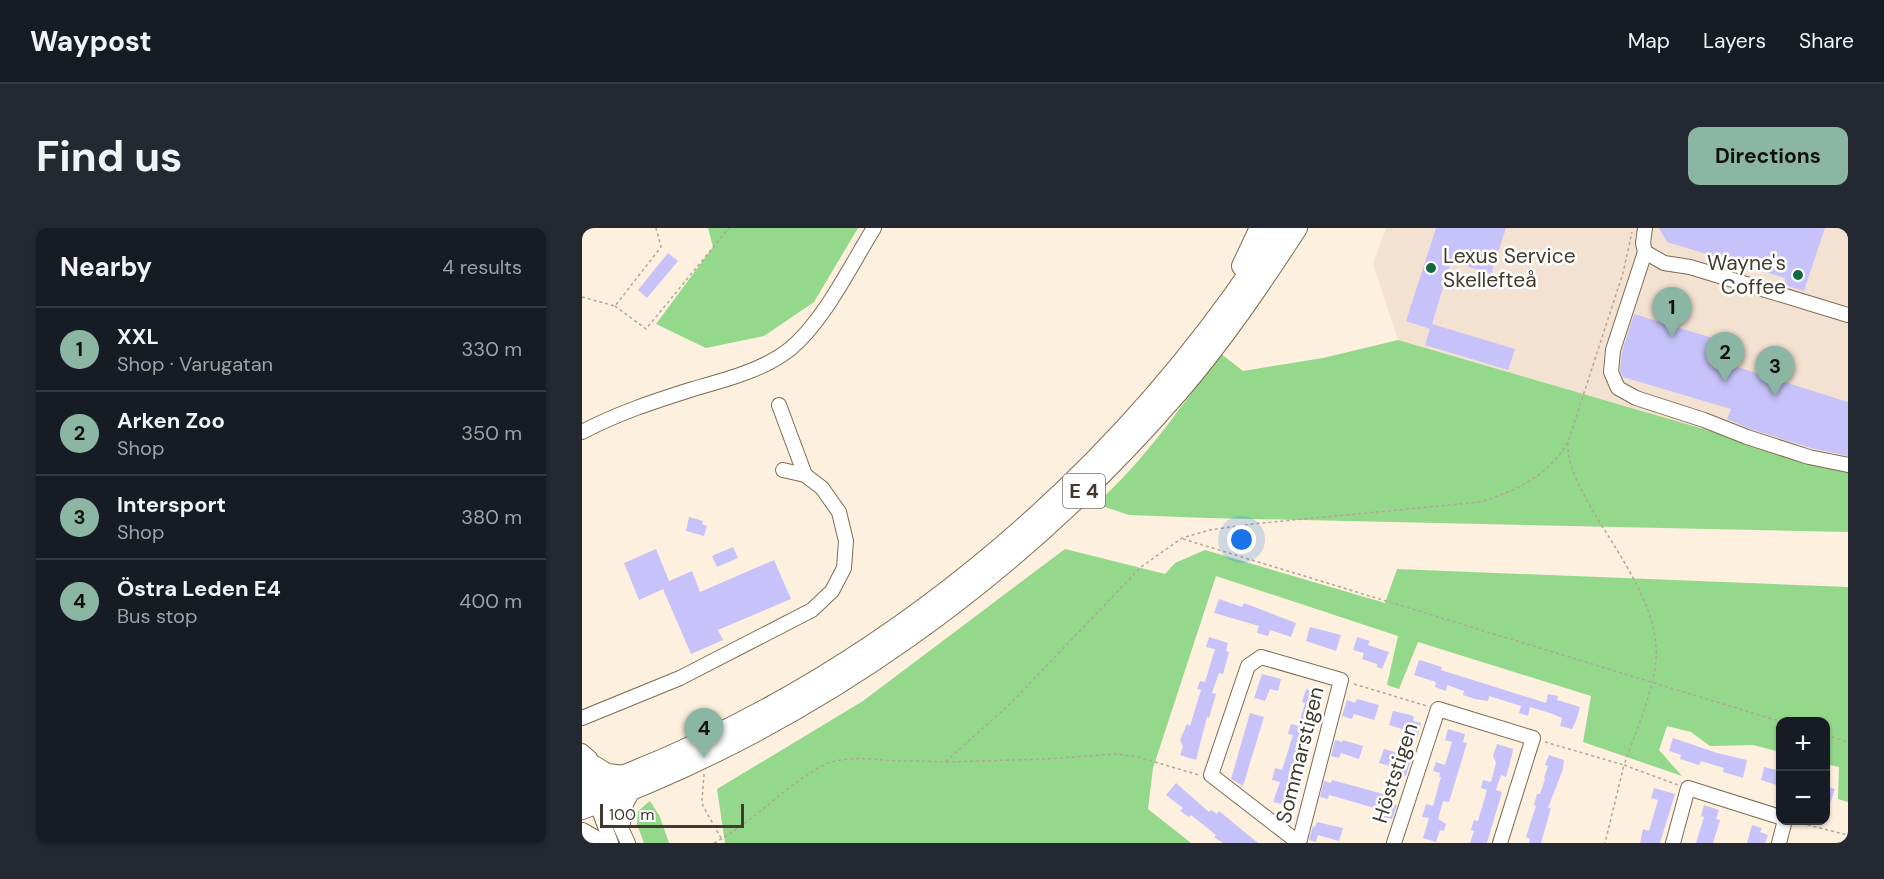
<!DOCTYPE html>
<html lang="en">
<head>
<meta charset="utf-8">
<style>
  :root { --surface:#171b24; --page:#242831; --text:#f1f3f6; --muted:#9ea1a6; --line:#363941; --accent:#8bb6a4 }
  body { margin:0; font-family:"DM Sans",sans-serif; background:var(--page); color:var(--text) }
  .controls { position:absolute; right:18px; bottom:18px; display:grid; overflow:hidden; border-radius:12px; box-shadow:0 2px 4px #0004 }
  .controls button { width:54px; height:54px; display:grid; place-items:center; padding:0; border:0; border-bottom:2px solid var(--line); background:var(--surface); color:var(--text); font:30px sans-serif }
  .scale { position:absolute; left:18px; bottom:15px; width:144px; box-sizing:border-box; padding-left:6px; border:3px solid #423a2e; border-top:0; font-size:16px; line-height:21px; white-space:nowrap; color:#423a2e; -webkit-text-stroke:4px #fff; paint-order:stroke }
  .you { position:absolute; left:660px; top:312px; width:21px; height:21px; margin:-15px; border:4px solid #fff; border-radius:50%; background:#1a73e8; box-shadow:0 0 0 9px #1a73e833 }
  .badge { display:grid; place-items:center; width:39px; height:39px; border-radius:50%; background:var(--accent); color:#111; font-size:20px; font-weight:700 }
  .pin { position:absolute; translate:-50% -50px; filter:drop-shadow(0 2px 3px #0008) }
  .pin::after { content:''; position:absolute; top:32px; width:21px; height:18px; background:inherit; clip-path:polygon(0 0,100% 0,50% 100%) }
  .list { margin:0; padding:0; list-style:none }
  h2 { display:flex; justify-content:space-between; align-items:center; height:78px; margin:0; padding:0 24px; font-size:26px }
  h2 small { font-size:20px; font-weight:400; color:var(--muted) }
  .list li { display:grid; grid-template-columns:39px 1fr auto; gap:18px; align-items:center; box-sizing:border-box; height:84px; padding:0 24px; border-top:2px solid var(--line) }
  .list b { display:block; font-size:22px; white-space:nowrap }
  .list p { margin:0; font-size:20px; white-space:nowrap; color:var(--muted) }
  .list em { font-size:20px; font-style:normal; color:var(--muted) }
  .map { position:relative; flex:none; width:1266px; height:615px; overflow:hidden; border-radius:12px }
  header { display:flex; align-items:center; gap:36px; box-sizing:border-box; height:84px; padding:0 30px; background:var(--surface); border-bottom:2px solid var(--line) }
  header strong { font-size:28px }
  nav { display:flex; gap:33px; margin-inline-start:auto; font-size:21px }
  .intro { display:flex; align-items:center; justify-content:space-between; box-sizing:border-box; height:144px; padding:0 36px }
  h1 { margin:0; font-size:42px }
  .button { padding:15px 27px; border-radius:12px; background:var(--accent); color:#111; font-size:21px; font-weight:700 }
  main { display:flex; gap:36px; padding:0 36px }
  aside { flex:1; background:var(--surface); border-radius:12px; box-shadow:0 2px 4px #0004 }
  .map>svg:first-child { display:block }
  .commercial { fill:#f3e1d1 }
  .forest { fill:#93d88b }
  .building { fill:#c7c3fa }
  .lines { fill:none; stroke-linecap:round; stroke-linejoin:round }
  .minor-casing { stroke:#7f6b51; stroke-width:16 }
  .highway-casing { stroke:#7f6b51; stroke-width:22 }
  .path { stroke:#b0a596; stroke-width:1.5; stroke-dasharray:3 3; stroke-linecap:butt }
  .minor { stroke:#fff; stroke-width:14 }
  .highway { stroke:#fff; stroke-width:20 }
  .poi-dot { fill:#0f6b3f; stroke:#fff; stroke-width:2 }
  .labels { text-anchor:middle; stroke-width:5; stroke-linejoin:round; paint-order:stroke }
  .shield { fill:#fff; stroke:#7b756d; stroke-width:1.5 }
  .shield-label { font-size:20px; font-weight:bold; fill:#423a2e }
  .poi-label { font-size:21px; fill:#423a2e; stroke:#fff; text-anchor:start }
  .street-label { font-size:21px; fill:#423a2e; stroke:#fff }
</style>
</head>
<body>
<header>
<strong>Waypost</strong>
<nav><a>Map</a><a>Layers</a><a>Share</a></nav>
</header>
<div class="intro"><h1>Find us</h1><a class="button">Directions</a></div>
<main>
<aside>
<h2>Nearby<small>4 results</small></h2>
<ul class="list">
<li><span class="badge">1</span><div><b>XXL</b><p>Shop · Varugatan</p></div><em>330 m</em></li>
<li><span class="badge">2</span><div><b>Arken Zoo</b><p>Shop</p></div><em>350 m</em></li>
<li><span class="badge">3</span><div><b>Intersport</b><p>Shop</p></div><em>380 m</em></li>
<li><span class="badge">4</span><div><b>Östra Leden E4</b><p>Bus stop</p></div><em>400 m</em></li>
</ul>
</aside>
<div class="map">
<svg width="1266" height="615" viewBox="0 0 1266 615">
  <rect width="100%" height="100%" fill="#fdf0de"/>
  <!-- commercial -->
  <path class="commercial" d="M804 0H1266V243L816 112 791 36Z"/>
  <!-- forest -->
  <g class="forest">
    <path d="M126 0H276L232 74 182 108 124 120 74 96 131 19Z"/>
    <path d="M816 112 1266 243V304L626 290 547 287 514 276C563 232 600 178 638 125L661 143 741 130Z"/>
    <path d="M483 321 583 346 593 335 623 322 803 375 815 341 1266 359V574L1256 571 1257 539 1244 536V494H1198V524L1171 517 1128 518 1109 504 1085 498 1077 522 1100 548 1001 514 1009 468 836 414 817 461 805 457 816 408 634 348 571 540 566 581 609 615H143L135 561 281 473Z"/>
    <path d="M68 573 78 589 87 615H62L55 596 56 583Z"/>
  </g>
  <!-- building -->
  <g class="building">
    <path d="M854 0H924L909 46 869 33 850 96 933 121 926 142 843 117 848 101 824 93Z"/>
    <path d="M1077 0H1243L1222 63 1202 57 1203 50 1085 14Z"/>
    <path d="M86 25 96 33 65 70 56 62Z"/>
    <path d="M1052 86 1137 112 1133 132 1266 174V228L1229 220 1168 201 1145 191 1149 181 1041 149 1038 143 1040 124Z"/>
    <path d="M107 289 121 293 120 296 125 298 122 308 104 303Z"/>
    <path d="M151 319 156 330 135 339 130 328Z"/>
    <path d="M74 321 87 353 110 343 118 364 192 332 209 371 136 402 141 412 109 426 81 361 57 372 42 335Z"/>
    <path d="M637 371 660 379 662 375 714 395 709 409 688 402 686 408 675 405 677 398 632 385Z"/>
    <path d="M728 399 759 407 754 423 724 413Z"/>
    <path d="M627 409 646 415 644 423 647 424 641 446 637 445 630 465 634 466 627 490 625 489 614 532 598 527 601 518 598 512 605 496 608 498 619 462 615 461 618 453 623 454 633 421 624 419Z"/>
    <path d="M775 409 788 413 786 417 807 424 800 441 795 439V436L780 431 782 425 771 422Z"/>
    <path d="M837 432 860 439 859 442 964 475 966 466 976 468 975 472 998 479 994 493 990 501 978 498 980 490 968 485 948 479 946 488 937 485 939 478 907 468 906 473 893 471 881 467 882 463 865 457 864 463 853 459 854 454 832 447Z"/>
    <path d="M680 446 699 451 696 463 688 461 683 473 672 470Z"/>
    <path d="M724 461 736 465 735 469H738L731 492 727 491 722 509 726 510 708 570 705 569 703 577 691 574 698 554 690 552 693 540 700 542 711 507 706 506 709 496 716 498 723 475 720 474Z"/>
    <path d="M775 471 797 477 792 492 772 486 770 491 760 488 765 472 773 475Z"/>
    <path d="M811 483 829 487 832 489 831 493 839 495 835 510 825 507 826 503 807 497Z"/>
    <path d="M668 485 682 489 661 558 649 551Z"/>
    <path d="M866 501 883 506 881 514 885 515 867 574 861 573 856 591 864 596 862 603 858 602 854 614 841 610 847 590 840 589 844 576 851 578 859 549H857L858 545 851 543 854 534 863 537 870 514 863 512Z"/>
    <path d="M1091 510 1135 525 1165 532 1161 550 1141 544 1142 540 1119 533 1117 537 1098 531 1099 527 1087 523Z"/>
    <path d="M753 512 760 514 761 512 781 518 777 531 759 525 757 530 749 528Z"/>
    <path d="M915 516 931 521 930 527 924 549 919 547 914 562 920 564 905 615H888L892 603 889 602 892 592 896 593 905 562 899 560 901 552 909 554 914 535 911 528Z"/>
    <path d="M802 521 820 526 818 531 828 534 824 548 813 545 815 540 797 535Z"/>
    <path d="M967 527 982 532 981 541 966 580H969L959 615H947L948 611 944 609 954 578 952 577 955 566H958L963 551 962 550 966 538 963 537Z"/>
    <path d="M1182 539 1198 543V558L1179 552Z"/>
    <path d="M750 552 805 567 803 574 815 577 810 591 801 589 803 583 747 567 746 571 738 569 742 553 749 555Z"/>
    <path d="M594 555 627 584 629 582 635 586 637 583 676 615H641L632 609 634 607 609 587 607 589 598 583 601 580 584 567Z"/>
    <path d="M1244 558 1253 561 1245 585H1244Z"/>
    <path d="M1072 560 1093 566 1078 615H1058L1061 601 1067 603 1076 572 1069 570Z"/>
    <path d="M1122 577 1137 582 1134 591 1138 592 1131 615H1114L1122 589 1119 588Z"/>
    <path d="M735 594 761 600 757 613 736 607 734 614 727 612 731 598 733 599Z"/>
    <path d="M1170 597 1180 600 1178 604 1186 607 1183 615H1165Z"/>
  </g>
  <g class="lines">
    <!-- minor casing -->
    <g class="minor-casing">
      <g id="minor">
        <path d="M1063 0 1061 15 1063 24 1082 35 1108 39 1266 87"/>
        <path d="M1063 24 1031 122 1029 144 1036 160 1054 170 1122 192 1165 209 1227 229 1266 237"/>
        <path d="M0 204C36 185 73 173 111 161 143 152 182 142 208 121 242 93 269 37 292 0"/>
        <path d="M201 242 223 247"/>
        <path d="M0 490 98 450 230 382 250 363 262 340 264 313 257 284 240 260 223 247 197 177"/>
        <path d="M0 523 8 530 15 546"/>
        <path d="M0 535 29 615"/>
        <path d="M22 563 46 615"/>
        <path d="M40 600 44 576 52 561"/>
        <path d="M717 615 629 547 666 438 679 429 759 452 717 615"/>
        <path d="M812 615 856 481 951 510 918 615"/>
        <path d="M1091 615 1106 560 1198 589"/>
        <path d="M1197 615 1203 592"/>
      </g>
    </g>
    <!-- highway casing -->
    <g class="highway-casing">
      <g id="highway">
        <path d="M660 38 678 0"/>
        <path d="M12 538 25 546 42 548"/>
        <path d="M0 563C286 462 535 255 697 0"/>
        <path d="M0 581C231 497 436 349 596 164 640 113 678 57 715 0"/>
        <path d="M0 605 17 615"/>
      </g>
    </g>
    <!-- path -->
    <g class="path">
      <path d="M0 69 33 78 79 19 74 0"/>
      <path d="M33 78 64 101 147 0"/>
      <path d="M986 215C985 239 1000 263 1011 283 1036 326 1078 380 1074 432 1072 461 1052 509 1042 537L1096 557"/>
      <path d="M601 311 1200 494"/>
      <path d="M772 456 845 478"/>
      <path d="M1244 507 1266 514"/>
      <path d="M963 514 1042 537 1023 615"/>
      <path d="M364 534 463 531 535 526 556 529 617 547"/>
      <path d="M122 546 120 572 121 578 139 610"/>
      <path d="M1214 594 1266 607"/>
      <path d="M132 615C172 594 201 559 240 538 263 526 293 532 317 533 332 533 348 533 363 534L426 478 559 339 600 310 628 302 670 296 898 274C934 263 966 248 986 214L1041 45 1050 4"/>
    </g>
    <!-- minor -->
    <use href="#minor" class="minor"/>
    <!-- highway -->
    <use href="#highway" class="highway"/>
  </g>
  <!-- markers -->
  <g class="poi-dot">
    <circle cx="849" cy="40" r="6"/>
    <circle cx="1216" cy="47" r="6"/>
  </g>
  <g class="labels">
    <!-- shield labels -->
    <rect class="shield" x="481" y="246" width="42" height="34" rx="4.5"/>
    <g class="shield-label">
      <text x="502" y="270">E 4</text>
    </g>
    <!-- poi labels -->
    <g class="poi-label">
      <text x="861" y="35">Lexus Service<tspan x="861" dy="24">Skellefteå</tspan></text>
      <text x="1204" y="42" text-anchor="end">Wayne's<tspan x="1204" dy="24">Coffee</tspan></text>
    </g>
    <!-- street labels -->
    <g class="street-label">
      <text transform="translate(718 527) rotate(-76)" y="7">Sommarstigen</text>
      <text transform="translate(813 545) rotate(-72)" y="7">Höststigen</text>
    </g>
  </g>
</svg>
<div class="controls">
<button>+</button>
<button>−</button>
</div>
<div class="scale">100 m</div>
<div class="you"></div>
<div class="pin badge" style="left:1090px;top:109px">1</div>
<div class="pin badge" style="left:1143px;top:154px">2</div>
<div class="pin badge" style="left:1193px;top:168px">3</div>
<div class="pin badge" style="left:122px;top:530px">4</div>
</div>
</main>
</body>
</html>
